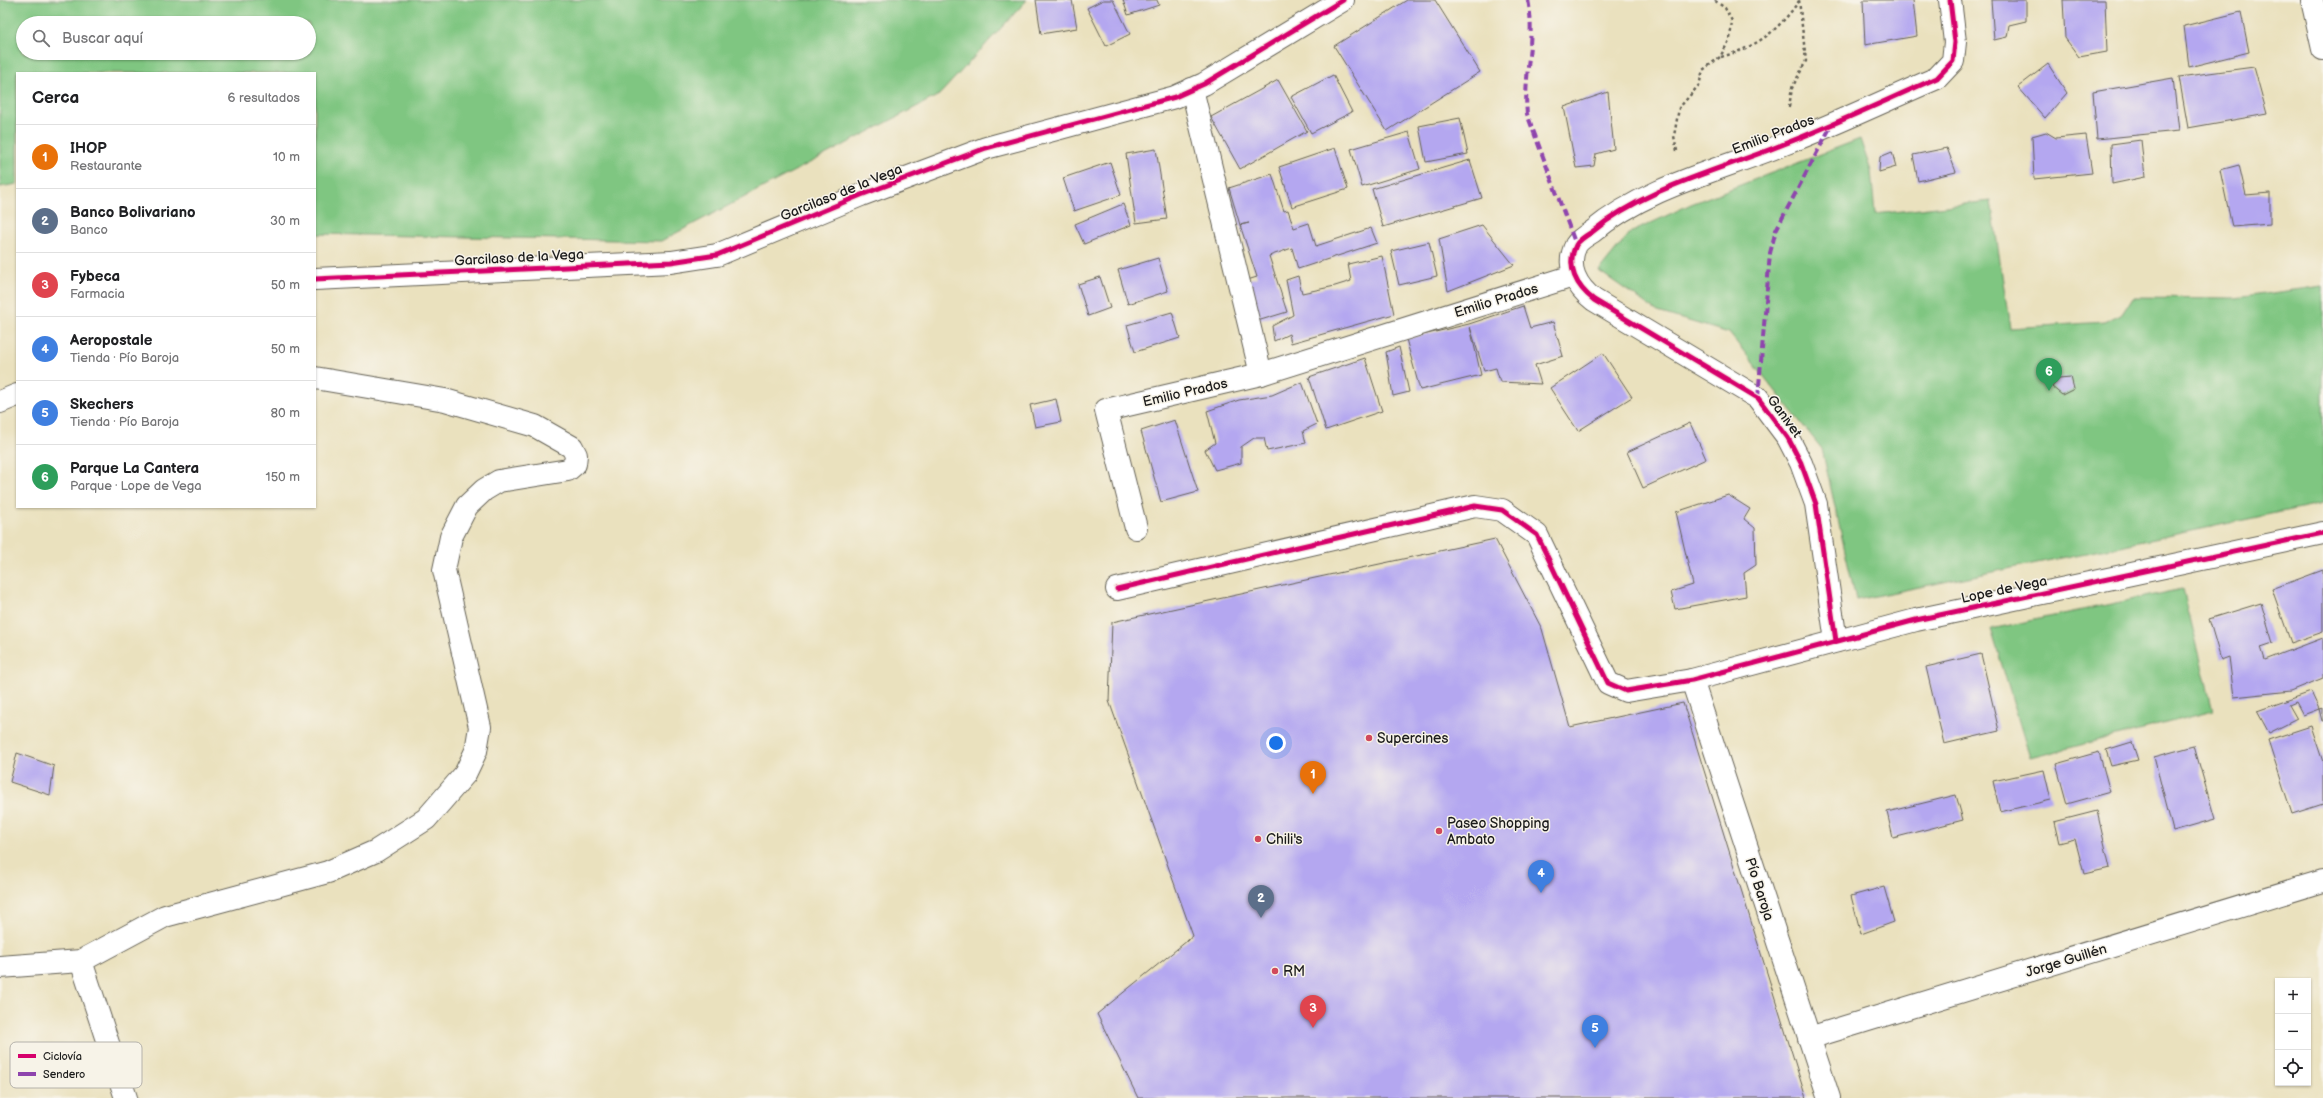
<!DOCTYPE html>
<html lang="es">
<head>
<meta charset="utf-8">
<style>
  :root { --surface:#fff; --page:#f6f6f6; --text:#202124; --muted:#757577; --line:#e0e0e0; --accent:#0f766e }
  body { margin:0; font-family:"Balsamiq Sans",sans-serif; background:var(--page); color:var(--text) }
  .controls { position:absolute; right:12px; bottom:12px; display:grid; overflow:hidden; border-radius:0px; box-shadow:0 1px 3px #0004 }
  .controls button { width:36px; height:36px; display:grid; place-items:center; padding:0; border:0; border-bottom:1px solid var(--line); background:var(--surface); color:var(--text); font:20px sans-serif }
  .you { position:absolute; left:1276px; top:743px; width:14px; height:14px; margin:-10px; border:3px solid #fff; border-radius:50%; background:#1a73e8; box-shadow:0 0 0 6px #1a73e833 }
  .badge { display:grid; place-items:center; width:26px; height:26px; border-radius:50%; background:var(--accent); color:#fff; font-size:13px; font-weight:700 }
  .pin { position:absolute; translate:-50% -33px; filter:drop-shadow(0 1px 2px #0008) }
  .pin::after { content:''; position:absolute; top:21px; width:14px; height:12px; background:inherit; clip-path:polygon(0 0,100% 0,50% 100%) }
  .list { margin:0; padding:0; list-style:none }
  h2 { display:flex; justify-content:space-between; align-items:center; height:52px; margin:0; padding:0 16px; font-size:17px }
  h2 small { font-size:13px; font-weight:400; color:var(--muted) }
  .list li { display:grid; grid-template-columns:26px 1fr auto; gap:12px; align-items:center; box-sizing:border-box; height:64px; padding:0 16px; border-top:1px solid var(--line) }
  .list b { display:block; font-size:15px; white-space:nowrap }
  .list p { margin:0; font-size:13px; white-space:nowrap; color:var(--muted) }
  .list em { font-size:13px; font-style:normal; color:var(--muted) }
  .icon { flex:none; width:22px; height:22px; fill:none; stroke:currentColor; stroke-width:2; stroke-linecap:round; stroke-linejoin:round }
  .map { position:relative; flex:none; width:2323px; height:1098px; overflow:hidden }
  .search { position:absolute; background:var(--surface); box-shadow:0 1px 3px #0004; left:16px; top:16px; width:300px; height:44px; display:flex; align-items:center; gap:10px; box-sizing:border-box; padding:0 14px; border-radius:22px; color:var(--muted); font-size:15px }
  .panel { position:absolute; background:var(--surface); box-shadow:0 1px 3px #0004; left:16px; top:72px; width:300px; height:436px; border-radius:0px }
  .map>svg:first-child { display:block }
  .green { fill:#7fc681; stroke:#4e714e; fill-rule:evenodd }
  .building { fill:#b4a7f0 }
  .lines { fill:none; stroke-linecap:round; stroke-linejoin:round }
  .minor-casing { stroke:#646155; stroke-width:24 }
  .path { stroke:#646155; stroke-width:2.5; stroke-dasharray:3 3; stroke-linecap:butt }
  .minor { stroke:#fff; stroke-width:22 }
  .quiet { stroke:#8e44ad; stroke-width:4; stroke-dasharray:8 4; stroke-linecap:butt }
  .cycleway-casing { stroke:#f7f3e8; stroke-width:8 }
  .cycleway { stroke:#d6006c; stroke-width:5 }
  .poi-dot { fill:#d1495b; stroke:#f7f3e8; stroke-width:1.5 }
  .labels { text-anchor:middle; stroke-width:3; stroke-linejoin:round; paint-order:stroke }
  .street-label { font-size:14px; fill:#1c1c1c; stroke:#f7f3e8 }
  .poi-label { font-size:14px; fill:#1c1c1c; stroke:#f7f3e8; text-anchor:start }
  .key { fill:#f7f3e8; stroke:#b5b2ab; stroke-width:1 }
  .key-label { font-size:11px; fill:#1c1c1c }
</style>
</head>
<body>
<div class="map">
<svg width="2323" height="1098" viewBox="0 0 2323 1098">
  <rect width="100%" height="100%" fill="#f7f3e8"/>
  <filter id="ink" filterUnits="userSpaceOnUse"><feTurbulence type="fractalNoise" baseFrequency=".025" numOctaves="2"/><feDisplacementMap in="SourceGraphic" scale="8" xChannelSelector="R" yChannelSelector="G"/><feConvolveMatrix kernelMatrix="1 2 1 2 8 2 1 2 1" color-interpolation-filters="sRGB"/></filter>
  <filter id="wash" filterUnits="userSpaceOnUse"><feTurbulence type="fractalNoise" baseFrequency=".012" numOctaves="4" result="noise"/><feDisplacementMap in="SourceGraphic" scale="16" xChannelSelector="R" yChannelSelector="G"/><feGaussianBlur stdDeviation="0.9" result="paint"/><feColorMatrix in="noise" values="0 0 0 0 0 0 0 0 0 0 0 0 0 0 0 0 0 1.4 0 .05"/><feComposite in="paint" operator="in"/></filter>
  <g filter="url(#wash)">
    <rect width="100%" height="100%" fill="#eae1be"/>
    <!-- green -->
    <g class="green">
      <path d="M0 0H1027L939 95 661 241 315 234V73H17V184L0 187ZM23 23H309V53H23Z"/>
      <path d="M1860 139 1871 171 1875 214 1991 201 2010 328 2105 322 2122 314 2133 297 2235 298 2323 286V503C2168 537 2011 568 1856 600L1822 449 1729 333 1658 312 1599 271 1630 233 1691 204Z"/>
      <path d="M2183 589 2213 711 2030 758 1991 629Z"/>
    </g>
    <g id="blocks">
      <!-- building -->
      <g class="building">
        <path d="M1036 0H1072L1077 28 1041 34Z"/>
        <path d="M1103 0H1113L1130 34 1106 46 1087 8Z"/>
        <path d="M1123 0H1157L1159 5 1128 15Z"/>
        <path d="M1407 0H1435L1480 72 1387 131 1334 46Z"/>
        <path d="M1863 0H1913L1917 36 1865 45Z"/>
        <path d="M1991 0H2026V21L2009 25 2007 37 1994 40Z"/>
        <path d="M2063 0H2105L2107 52 2079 57 2065 38Z"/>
        <path d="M2241 12 2249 52 2189 67 2184 26Z"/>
        <path d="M2048 64 2067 93 2045 118 2018 87Z"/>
        <path d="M2254 67 2267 114 2188 128 2179 77Z"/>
        <path d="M1333 75 1352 112 1311 133 1291 97Z"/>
        <path d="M2173 78 2179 131 2097 139 2093 92Z"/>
        <path d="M1278 80 1307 131 1240 169 1211 117Z"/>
        <path d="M1608 92 1614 149 1596 154 1594 166 1576 168 1564 107Z"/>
        <path d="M1460 118 1468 154 1426 162 1419 126Z"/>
        <path d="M1409 132 1420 169 1362 187 1351 149Z"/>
        <path d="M2046 132 2056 138 2086 135 2092 173 2034 179 2032 136Z"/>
        <path d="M2141 140 2145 177 2112 184 2111 144Z"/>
        <path d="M1335 148 1348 189 1292 207 1279 167Z"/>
        <path d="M1947 148 1956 172 1918 181 1913 155Z"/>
        <path d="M1156 149 1167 219 1136 223 1126 154Z"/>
        <path d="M1892 152 1896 167 1879 172 1880 157Z"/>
        <path d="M1470 160 1482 198 1383 227 1372 189Z"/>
        <path d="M1110 162 1121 195 1074 211 1063 178Z"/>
        <path d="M2239 165 2246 195 2270 193V224L2232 227 2220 170Z"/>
        <path d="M1272 174 1284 211 1288 210 1294 228 1309 223 1316 246 1371 228 1377 243 1298 269 1292 248 1269 256 1287 312 1254 322 1241 282 1257 277 1240 225 1249 223 1240 225 1229 188Z"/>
        <path d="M1123 204 1131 225 1084 244 1075 224Z"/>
        <path d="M1482 225 1514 265 1448 291 1439 239Z"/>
        <path d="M1429 242 1437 276 1399 285 1391 251Z"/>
        <path d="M1382 256 1394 314 1291 343 1289 334 1274 341 1272 326 1293 315 1286 280 1298 276 1302 293 1335 286 1351 281 1348 264Z"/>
        <path d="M1158 258 1168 291 1128 304 1118 270Z"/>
        <path d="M1100 277 1110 308 1088 316 1078 284Z"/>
        <path d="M1523 306 1530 328 1553 322 1563 356 1535 365 1541 384 1500 382 1496 368 1484 371 1470 327 1481 375 1420 390 1406 339 1469 324Z"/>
        <path d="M1172 312 1180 338 1135 352 1127 325Z"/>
        <path d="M1399 347 1409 392 1393 396 1386 352Z"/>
        <path d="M1603 353 1632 397 1578 431 1550 388Z"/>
        <path d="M1365 358 1382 411 1326 430 1309 377Z"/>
        <path d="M2071 377 2074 389 2062 395 2052 387 2059 378Z"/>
        <path d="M1302 382 1317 424 1303 431 1306 443 1267 451 1264 438H1254L1241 447V463L1215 470 1205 450 1215 443 1207 411 1239 400 1272 395Z"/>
        <path d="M1056 399 1061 422 1035 427 1030 405Z"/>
        <path d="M1175 420 1198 492 1161 502 1141 431Z"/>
        <path d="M1690 423 1706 459 1643 488 1627 452Z"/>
        <path d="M1728 495 1750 509 1744 519 1755 528 1756 565 1744 573 1746 596 1675 609 1671 592 1693 585 1676 512Z"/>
        <path d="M1495 539 1542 629 1570 727 1683 703 1806 1098H1138L1097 1014 1193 936 1109 701 1112 622Z"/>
        <path d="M2323 570V632L2291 643 2272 589Z"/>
        <path d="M2261 603 2273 643 2261 647 2265 660 2323 638V678L2291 691 2234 697 2229 657 2221 660 2209 619Z"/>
        <path d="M1981 654 1999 731 1944 744 1926 667Z"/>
        <path d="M2311 692 2319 709 2303 715 2296 702 2289 705 2297 719 2269 733 2257 711Z"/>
        <path d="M2323 708V721H2322L2319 709Z"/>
        <path d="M2311 726 2323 762V804L2292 814 2268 740Z"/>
        <path d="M2132 742 2138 760 2111 766 2106 750Z"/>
        <path d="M2194 746 2215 819 2173 831 2154 757Z"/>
        <path d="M2099 752 2110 792 2067 804 2056 764Z"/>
        <path d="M17 753 54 766 50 795 10 782Z"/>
        <path d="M2044 770 2051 800 2000 812 1993 781Z"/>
        <path d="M1956 795 1963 820 1893 838 1887 812Z"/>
        <path d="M2097 811 2110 868 2084 874 2075 839 2059 843 2054 822Z"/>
        <path d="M1884 887 1894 922 1861 934 1851 896Z"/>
      </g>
    </g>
  </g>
  <g filter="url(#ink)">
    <use href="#blocks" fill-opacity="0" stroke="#646155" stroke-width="1"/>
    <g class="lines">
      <!-- minor casing -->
      <g class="minor-casing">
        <g id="minor">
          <path d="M2312 0 2323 49"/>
          <path d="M1192 89 1261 374"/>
          <path d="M315 279 671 262 717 255 861 195 986 148 1175 97 1204 84 1343 0"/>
          <path d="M0 402 17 395"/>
          <path d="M1136 528 1106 410 1261 374 1573 276"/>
          <path d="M1117 589 1475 506 1502 510 1537 535 1608 683 1626 691 1692 680 1916 620 2323 533"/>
          <path d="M1836 641 1816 504 1801 463 1788 438 1758 398 1594 300C1577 287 1565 267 1576 245 1579 240 1587 235 1592 232 1646 187 1720 170 1784 144 1836 124 1886 100 1937 78L1953 61 1955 42 1950 0"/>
          <path d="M1692 680 1829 1098"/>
          <path d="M81 961 126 1098"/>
          <path d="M0 967 81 961 165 916 328 872 376 851 426 819 465 774 476 751 480 727 444 570 451 537 467 506 484 490 499 481 568 470 575 464 576 455 572 447 535 426 445 400 315 378"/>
          <path d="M1809 1038 2323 881"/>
        </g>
      </g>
      <!-- path -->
      <g class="path">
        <path d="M1721 57C1757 47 1777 32 1799 1"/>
        <path d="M1789 107 1792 88 1806 61 1799 0"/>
        <path d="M1677 151 1674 136 1679 108 1699 85 1703 70 1720 57 1730 39 1732 21 1725 8 1714 0"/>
      </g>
      <!-- minor -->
      <use href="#minor" class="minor"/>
      <!-- quiet -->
      <g class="quiet">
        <path d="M1528 0C1536 38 1523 75 1527 114L1576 245"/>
        <path d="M1758 398 1770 253 1776 230 1831 126"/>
      </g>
      <!-- cycleway casing -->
      <g class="cycleway-casing">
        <g id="cycleway">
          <path d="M315 279 671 262 717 255 861 195 986 148 1175 97 1204 84 1343 0"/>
          <path d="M1117 589 1475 506 1502 510 1537 535 1608 683 1626 691 1692 680 1916 620 2323 533"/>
          <path d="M1836 641 1816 504 1801 463 1788 438 1758 398 1594 300C1577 287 1565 267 1576 245 1579 240 1587 235 1592 232 1646 187 1720 170 1784 144 1836 124 1886 100 1937 78L1953 61 1955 42 1950 0"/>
        </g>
      </g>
      <!-- cycleway -->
      <use href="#cycleway" class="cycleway"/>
    </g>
  </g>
  <!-- markers -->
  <g class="poi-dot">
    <circle cx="1369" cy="738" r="4"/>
    <circle cx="1439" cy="831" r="4"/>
    <circle cx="1258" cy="839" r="4"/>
    <circle cx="1275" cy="971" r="4"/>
  </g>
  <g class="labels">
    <!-- street labels -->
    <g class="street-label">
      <text transform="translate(1773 134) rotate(-21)" y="5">Emilio Prados</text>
      <text transform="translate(841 192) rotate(-22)" y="5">Garcilaso de la Vega</text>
      <text transform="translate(519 257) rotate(-3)" y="5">Garcilaso de la Vega</text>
      <text transform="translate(1496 300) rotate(-17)" y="5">Emilio Prados</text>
      <text transform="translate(1185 392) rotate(-13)" y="5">Emilio Prados</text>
      <text transform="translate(1785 416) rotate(54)" y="5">Ganivet</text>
      <text transform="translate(2004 589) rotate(-12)" y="5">Lope de Vega</text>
      <text transform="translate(1760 889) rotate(72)" y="5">Pío Baroja</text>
      <text transform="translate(2066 960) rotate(-17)" y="5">Jorge Guillén</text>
    </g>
    <!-- poi labels -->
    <g class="poi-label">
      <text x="1377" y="743">Supercines</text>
      <text x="1447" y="828">Paseo Shopping<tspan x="1447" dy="16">Ambato</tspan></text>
      <text x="1266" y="844">Chili's</text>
      <text x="1283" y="976">RM</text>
    </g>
  </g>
  <!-- legend -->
  <rect x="10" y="1042" width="132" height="46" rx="6" class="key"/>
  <rect x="18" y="1054" width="18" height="4" fill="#d6006c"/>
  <rect x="18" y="1072" width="18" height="4" fill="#8e44ad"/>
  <g class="key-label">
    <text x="43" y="1060">Ciclovía</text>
    <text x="43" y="1078">Sendero</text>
  </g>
</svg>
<div class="controls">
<button>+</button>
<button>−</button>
<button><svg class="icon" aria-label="locate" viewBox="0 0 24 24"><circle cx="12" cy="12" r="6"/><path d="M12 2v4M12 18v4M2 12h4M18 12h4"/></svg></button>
</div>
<div class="you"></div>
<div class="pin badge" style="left:1313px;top:794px;background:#e8710a">1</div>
<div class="pin badge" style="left:1261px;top:918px;background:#5c6f8a">2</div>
<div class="pin badge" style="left:1313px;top:1028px;background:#e0444e">3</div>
<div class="pin badge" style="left:1541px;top:893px;background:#3f7fe0">4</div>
<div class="pin badge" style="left:1595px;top:1048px;background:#3f7fe0">5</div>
<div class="pin badge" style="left:2049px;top:391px;background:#2e9e5b">6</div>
<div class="search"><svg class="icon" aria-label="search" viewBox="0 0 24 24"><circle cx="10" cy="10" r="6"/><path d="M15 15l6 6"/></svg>Buscar aquí</div>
<section class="panel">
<h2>Cerca<small>6 resultados</small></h2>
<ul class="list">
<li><span class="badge" style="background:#e8710a">1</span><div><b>IHOP</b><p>Restaurante</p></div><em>10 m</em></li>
<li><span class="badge" style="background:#5c6f8a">2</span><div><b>Banco Bolivariano</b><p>Banco</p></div><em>30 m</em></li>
<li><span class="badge" style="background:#e0444e">3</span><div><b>Fybeca</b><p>Farmacia</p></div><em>50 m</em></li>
<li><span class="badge" style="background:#3f7fe0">4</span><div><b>Aeropostale</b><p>Tienda · Pío Baroja</p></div><em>50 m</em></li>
<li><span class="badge" style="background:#3f7fe0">5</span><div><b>Skechers</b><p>Tienda · Pío Baroja</p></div><em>80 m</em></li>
<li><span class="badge" style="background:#2e9e5b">6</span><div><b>Parque La Cantera</b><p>Parque · Lope de Vega</p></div><em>150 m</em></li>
</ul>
</section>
</div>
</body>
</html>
